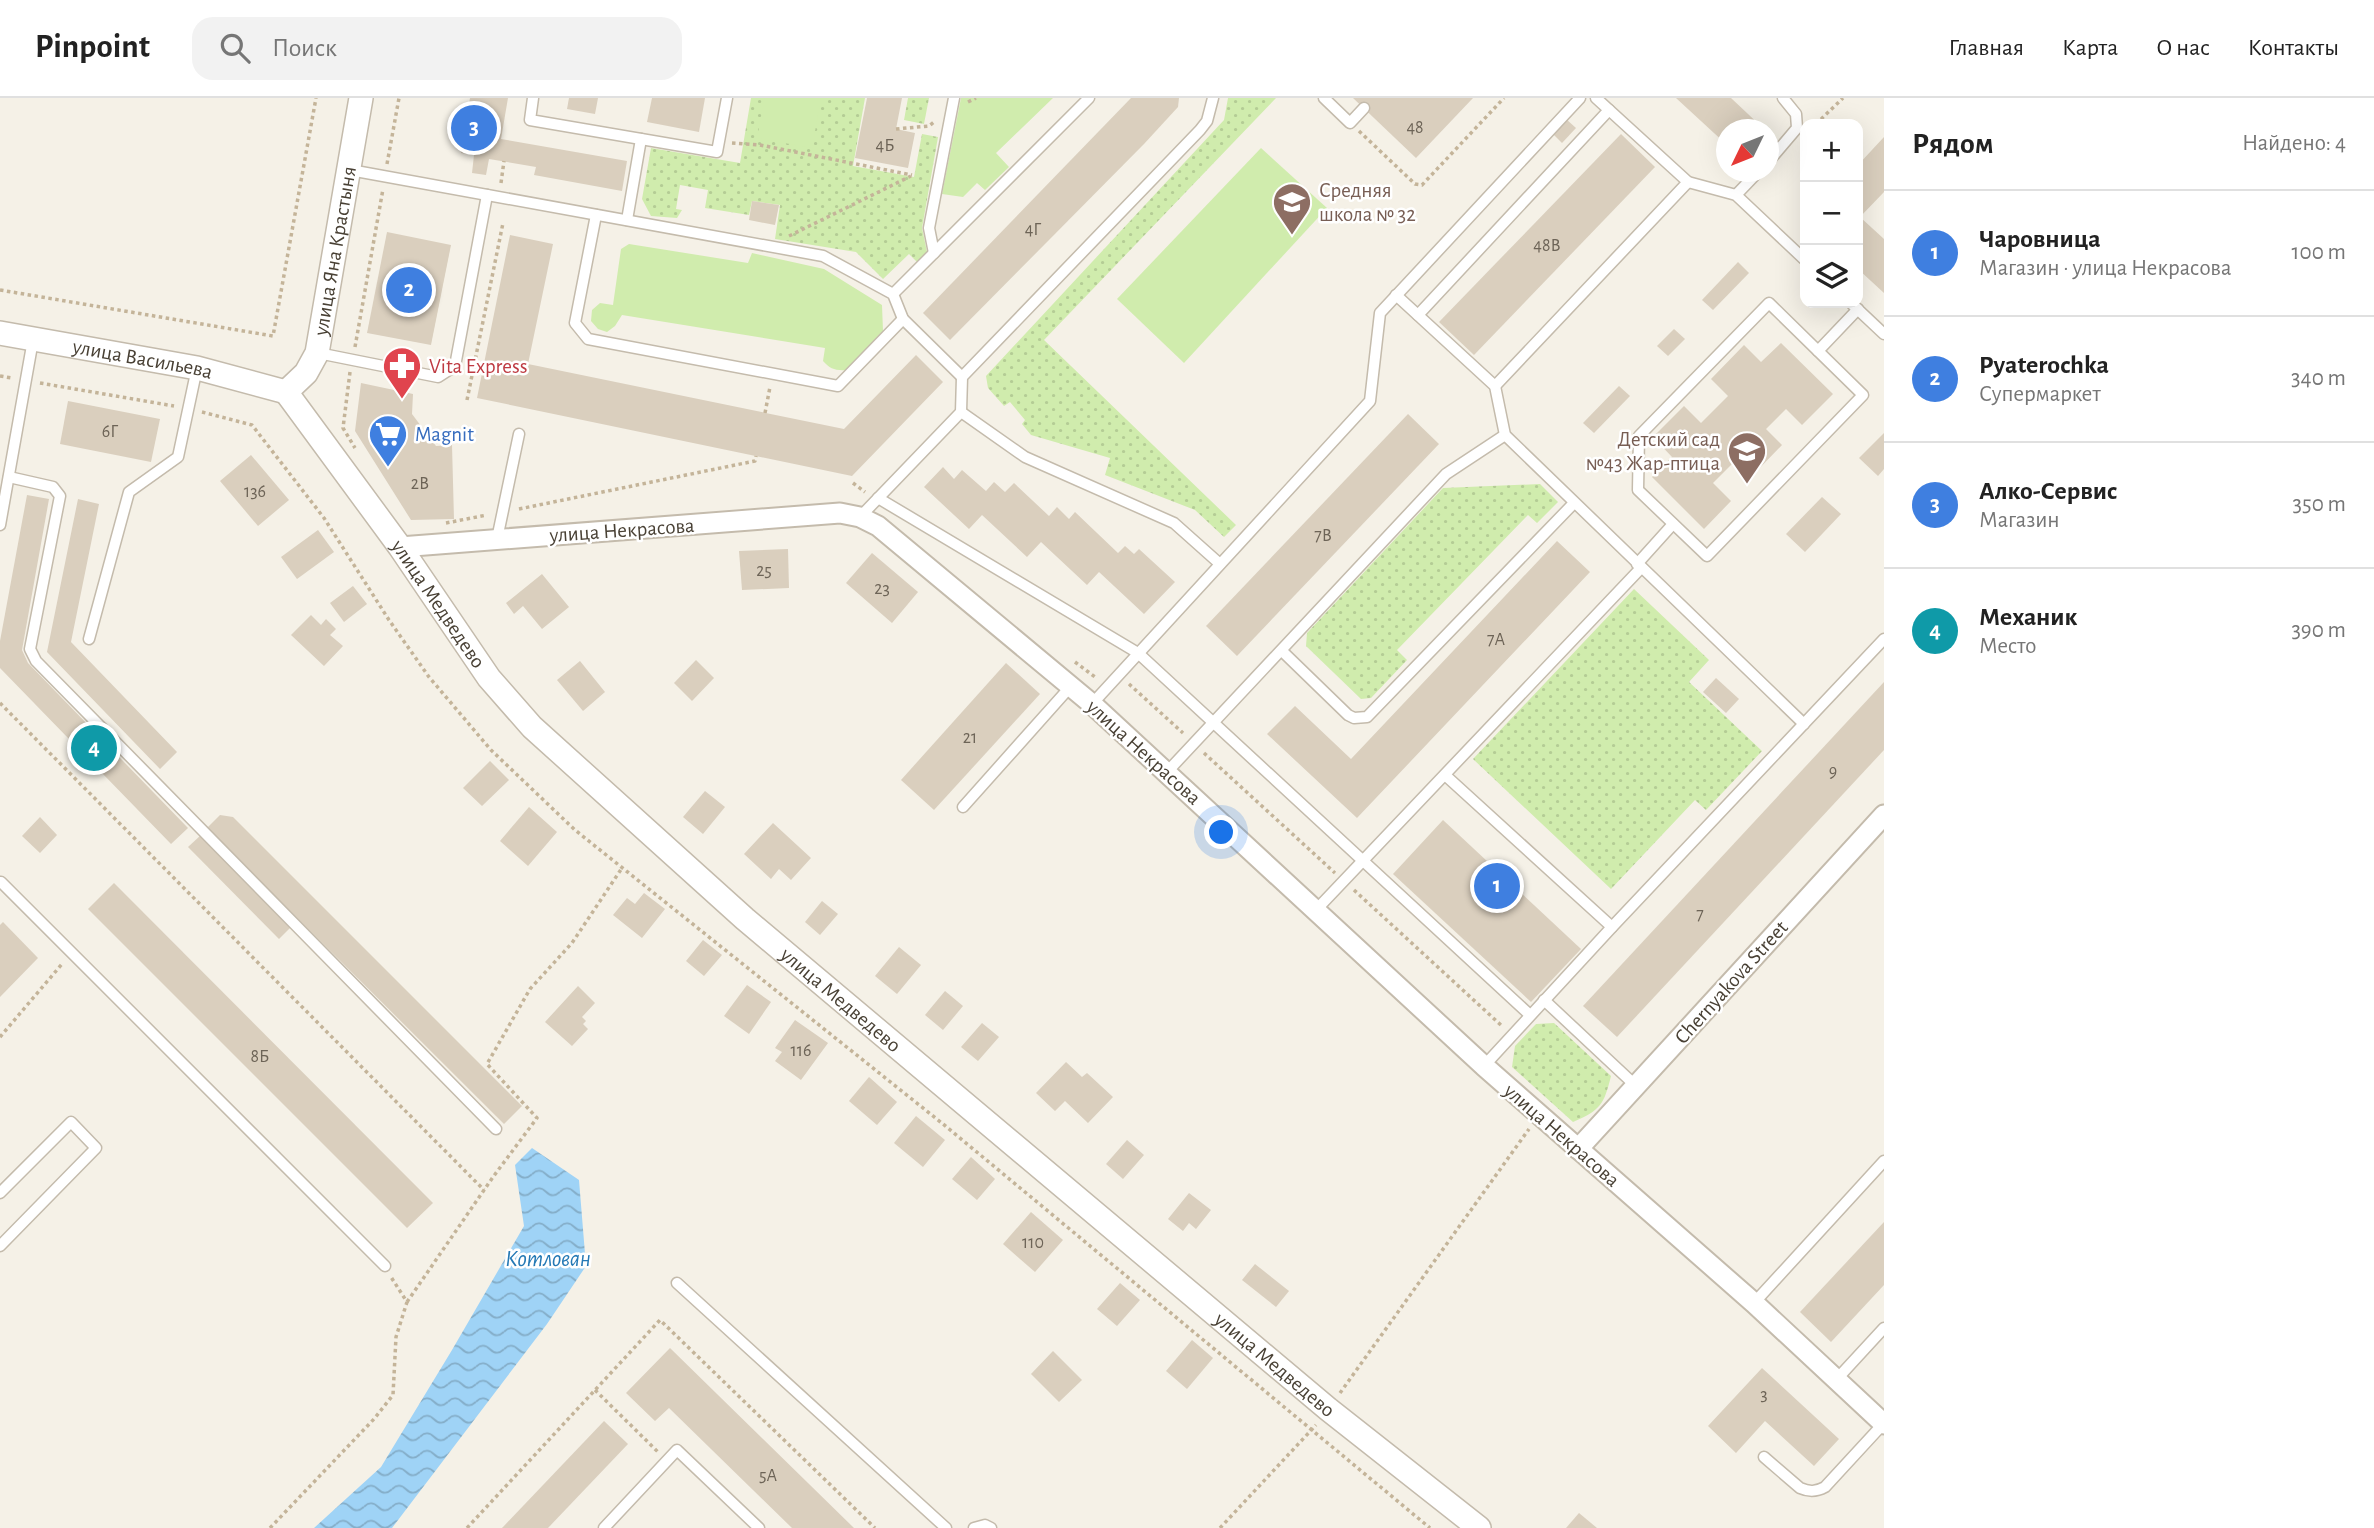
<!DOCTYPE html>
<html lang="ru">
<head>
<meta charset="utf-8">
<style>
  :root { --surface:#fff; --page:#f2f2f2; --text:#222; --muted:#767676; --line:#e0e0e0; --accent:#ff3514 }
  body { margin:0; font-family:"Alegreya Sans",sans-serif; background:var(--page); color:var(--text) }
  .controls { position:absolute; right:21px; top:21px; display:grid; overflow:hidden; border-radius:14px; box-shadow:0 7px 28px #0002 }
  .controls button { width:63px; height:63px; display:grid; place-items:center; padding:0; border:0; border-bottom:2px solid var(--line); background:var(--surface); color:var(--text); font:35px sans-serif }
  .compass { position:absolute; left:1716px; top:21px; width:63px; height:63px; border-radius:50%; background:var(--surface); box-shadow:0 7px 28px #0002; rotate:227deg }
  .you { position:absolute; left:1222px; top:735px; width:24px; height:24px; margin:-18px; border:5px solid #fff; border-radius:50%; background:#1a73e8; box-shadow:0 0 0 10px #1a73e833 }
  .badge { display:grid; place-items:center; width:46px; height:46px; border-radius:50%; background:var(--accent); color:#fff; font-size:23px; font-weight:700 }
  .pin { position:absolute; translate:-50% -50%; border:4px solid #fff; box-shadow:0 2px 7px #0006 }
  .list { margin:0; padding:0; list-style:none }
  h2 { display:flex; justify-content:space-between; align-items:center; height:91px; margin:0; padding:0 28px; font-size:30px }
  h2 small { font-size:23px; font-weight:400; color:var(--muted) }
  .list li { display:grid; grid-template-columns:46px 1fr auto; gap:21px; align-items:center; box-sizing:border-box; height:126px; padding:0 28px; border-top:2px solid var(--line) }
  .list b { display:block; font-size:26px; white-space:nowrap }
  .list p { margin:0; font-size:23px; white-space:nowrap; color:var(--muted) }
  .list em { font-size:23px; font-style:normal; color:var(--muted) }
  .icon { flex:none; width:38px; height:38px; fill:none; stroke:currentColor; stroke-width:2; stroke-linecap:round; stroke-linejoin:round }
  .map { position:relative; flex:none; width:1884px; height:1430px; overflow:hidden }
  header { display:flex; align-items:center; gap:42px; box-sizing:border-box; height:98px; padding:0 35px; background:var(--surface); border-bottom:2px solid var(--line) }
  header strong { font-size:33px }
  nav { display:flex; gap:38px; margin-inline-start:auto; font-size:24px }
  .search { width:490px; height:63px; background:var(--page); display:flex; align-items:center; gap:18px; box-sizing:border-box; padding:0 24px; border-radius:21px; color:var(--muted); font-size:26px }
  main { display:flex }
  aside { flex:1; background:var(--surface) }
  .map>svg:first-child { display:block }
  .grass { fill:url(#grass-dots) }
  .park { fill:#d0ecad }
  .water { fill:url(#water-waves) }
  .building { fill:#dacfbe }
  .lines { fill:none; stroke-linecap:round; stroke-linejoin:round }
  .service-casing { stroke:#c4bbac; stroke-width:13 }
  .minor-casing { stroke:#c4bbac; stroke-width:23 }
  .tertiary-casing { stroke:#c4bbac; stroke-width:26 }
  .path { stroke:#c4b499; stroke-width:3.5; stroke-dasharray:3.5 3.5; stroke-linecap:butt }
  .service { stroke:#fff; stroke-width:10 }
  .minor { stroke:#fff; stroke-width:19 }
  .tertiary { stroke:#fff; stroke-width:23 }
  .labels { text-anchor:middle; stroke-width:5; stroke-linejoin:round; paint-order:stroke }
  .number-label { font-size:18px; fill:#6d6457 }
  .education-label { font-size:21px; fill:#785e54; stroke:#fff; text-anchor:start }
  .street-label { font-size:21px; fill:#494135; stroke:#fff }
  .health-label { font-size:21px; fill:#be3a42; stroke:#fff; text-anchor:start }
  .shop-label { font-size:21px; fill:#366cbe; stroke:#fff; text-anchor:start }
  .water-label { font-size:23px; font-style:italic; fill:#2479b5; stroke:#fff }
</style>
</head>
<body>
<header>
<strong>Pinpoint</strong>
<div class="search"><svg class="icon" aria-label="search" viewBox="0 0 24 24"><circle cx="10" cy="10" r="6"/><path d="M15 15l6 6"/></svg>Поиск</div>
<nav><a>Главная</a><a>Карта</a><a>О нас</a><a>Контакты</a></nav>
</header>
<main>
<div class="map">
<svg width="1884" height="1430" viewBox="0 0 1884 1430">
  <defs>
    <pattern id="grass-dots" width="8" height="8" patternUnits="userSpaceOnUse" patternTransform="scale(1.75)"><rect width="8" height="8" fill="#d0ecad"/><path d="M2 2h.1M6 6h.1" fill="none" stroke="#b4cc95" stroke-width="1.8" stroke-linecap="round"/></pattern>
    <pattern id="water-waves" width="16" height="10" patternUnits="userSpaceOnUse" patternTransform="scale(1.75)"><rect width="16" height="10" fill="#9fd3f6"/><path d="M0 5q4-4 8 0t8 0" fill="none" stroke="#84adc8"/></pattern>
  </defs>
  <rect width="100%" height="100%" fill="#f5f1e7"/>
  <!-- grass -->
  <g class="grass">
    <path d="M751 0H865L853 68 914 79 922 36 938 39 922 130 927 154 917 164 909 156 883 181 856 154 775 141 780 107 752 103 749 117 705 110 708 92 680 87 676 111 682 112 677 120 651 118 642 101 651 50 740 65Z"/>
    <path d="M908 0H929L924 26 904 22Z"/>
    <path d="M1228 0H1276L1044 242 1236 427 1224 439 1195 412 1105 377 1110 360 1031 337 1022 326 1025 322 1010 304 1004 308 988 290 986 278 1224 22Z"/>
    <path d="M1540 386 1558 404 1537 425 1528 417 1397 552 1407 562 1371 600 1361 601 1306 548 1307 535 1443 390Z"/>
    <path d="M1634 491 1709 562 1689 584 1762 653 1706 712 1695 702 1611 791 1473 661Z"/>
    <path d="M1554 925 1611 978C1604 1006 1601 1012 1573 1024L1512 969 1515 948 1536 926Z"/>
  </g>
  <!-- park -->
  <g class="park">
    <path d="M765 0H821L812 50 757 40Z"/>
    <path d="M961 0H1053L996 55 1009 69 985 92 977 85 963 99 942 96Z"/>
    <path d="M1261 50 1327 110 1184 265 1117 201Z"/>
    <path d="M629 146 748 165 752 155 824 171 882 207 883 233 847 272C836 273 830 271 823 263L825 250 622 217 615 228 607 234 598 231 591 223 592 212 600 205 613 207 621 151Z"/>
  </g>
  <!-- water -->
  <path class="water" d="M532 1050 579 1082 586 1168 547 1226 392 1430H314L381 1369 452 1252 524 1128 515 1067Z"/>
  <!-- building -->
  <g class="building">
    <path d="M470 0H508L501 41 627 63 622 93 534 77 536 69 489 61 486 77 472 75 474 57 461 55Z"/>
    <path d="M569 0H598L595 16 567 11Z"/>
    <path d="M652 0H705L699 34 647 24Z"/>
    <path d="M867 0H902L896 31 915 35 908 70 855 60Z"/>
    <path d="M1131 0H1179L1178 9 1144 46 950 242 923 215Z"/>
    <path d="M1353 0H1473L1416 60Z"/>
    <path d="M1676 0H1731L1765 32H1727V47Z"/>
    <path d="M1566 21 1576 30 1562 45 1552 35Z"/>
    <path d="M1621 36 1655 69 1474 257 1439 224Z"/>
    <path d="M1884 39V94L1860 119 1884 141V195L1858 171V67Z"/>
    <path d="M752 103 779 107 775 127 749 122Z"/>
    <path d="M387 134 451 147 431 247 367 235Z"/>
    <path d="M510 137 553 146 528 266 844 331 916 257 943 284 852 378 477 300Z"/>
    <path d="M1738 164 1749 175 1713 212 1702 202Z"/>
    <path d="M1674 231 1685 241 1668 258 1657 248Z"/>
    <path d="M1781 245 1833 296 1802 327 1786 311 1766 331 1782 347 1751 379 1735 363 1713 385 1731 403 1704 431 1652 379 1672 359 1653 339 1684 308 1701 325 1728 298 1711 281 1744 247 1761 264Z"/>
    <path d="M361 285 413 296 412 316 436 348 452 347 454 421 411 422 355 333Z"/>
    <path d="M1619 288 1630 298 1594 335 1583 325Z"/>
    <path d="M68 303 160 321 151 364 60 346Z"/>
    <path d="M1408 316 1439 346 1237 558 1206 528Z"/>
    <path d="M1884 335V371L1878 378 1859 360Z"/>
    <path d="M251 357 289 402 258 428 220 383Z"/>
    <path d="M943 369 954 381 962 372 986 393 994 384 1005 394 1014 385 1049 418 1057 409 1069 421 1075 414 1118 455 1125 448 1134 456 1139 451 1175 484 1144 516 1099 474 1087 487 1041 444 1027 459 982 417 969 431 924 389Z"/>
    <path d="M27 397 49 401 22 552 28 565 188 730 171 746 0 570V543Z"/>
    <path d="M1822 399 1841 416 1805 454 1786 436Z"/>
    <path d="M78 401 99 406 71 544 177 654 160 671 47 554Z"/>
    <path d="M318 432 334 454 297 481 281 459Z"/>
    <path d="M1557 443 1590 474 1357 720 1267 636 1295 608 1351 661Z"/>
    <path d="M788 451 789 490 742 492 739 453Z"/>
    <path d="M872 455 918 494 892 525 846 485Z"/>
    <path d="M542 476 569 509 542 531 523 508 514 516 506 505Z"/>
    <path d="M353 488 367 506 344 524 330 505Z"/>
    <path d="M311 517 321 527 326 521 336 531 330 537 343 548 324 568 291 537Z"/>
    <path d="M696 562 714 580 692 603 674 585Z"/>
    <path d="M580 563 605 594 583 613 557 582Z"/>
    <path d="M1006 565 1040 596 934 712 901 682Z"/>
    <path d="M1716 580 1739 601 1726 615 1703 594Z"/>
    <path d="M1884 584V652L1617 939 1583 908Z"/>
    <path d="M490 663 509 682 482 708 463 690Z"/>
    <path d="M705 693 725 709 703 736 683 719Z"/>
    <path d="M529 709 557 734 528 768 500 743Z"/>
    <path d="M220 717 233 719 522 1008 504 1026 207 730Z"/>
    <path d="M40 719 57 737 40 755 22 738Z"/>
    <path d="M1443 722 1581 851 1531 904 1393 776Z"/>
    <path d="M773 725 811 760 791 782 779 771 771 781 744 756Z"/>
    <path d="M201 737 291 829 279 841 188 749Z"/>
    <path d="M114 785 433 1105 407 1130 88 811Z"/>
    <path d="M644 795 665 811 642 840 613 817 627 800 635 806Z"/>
    <path d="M822 803 838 816 820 837 805 824Z"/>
    <path d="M3 824 38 860 0 899V827Z"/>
    <path d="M703 842 722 857 704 878 686 863Z"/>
    <path d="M899 849 921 867 897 896 875 878Z"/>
    <path d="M747 887 771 904 749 936 724 918Z"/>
    <path d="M578 888 595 905 582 919 586 923 583 926 588 931 572 948 545 924Z"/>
    <path d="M945 893 963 908 943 932 925 917Z"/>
    <path d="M795 922 828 945 801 982 775 963 782 954 775 950Z"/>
    <path d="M982 925 999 939 978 963 961 949Z"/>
    <path d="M1066 964 1082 979 1087 975 1113 999 1088 1025 1065 1003 1055 1013 1036 995Z"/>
    <path d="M869 979 897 1004 877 1027 849 1003Z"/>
    <path d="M916 1018 945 1042 923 1069 894 1045Z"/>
    <path d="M1127 1042 1144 1057 1123 1081 1106 1066Z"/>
    <path d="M971 1059 995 1081 977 1102 952 1081Z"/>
    <path d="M1189 1095 1211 1112 1196 1131 1189 1125 1183 1133 1168 1121Z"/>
    <path d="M1031 1114 1063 1142 1035 1174 1003 1146Z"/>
    <path d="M1884 1124V1187L1831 1244 1800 1214Z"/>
    <path d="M1255 1166 1289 1193 1276 1209 1242 1182Z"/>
    <path d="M1120 1185 1140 1202 1117 1228 1097 1211Z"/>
    <path d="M1192 1242 1213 1260 1187 1291 1166 1273Z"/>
    <path d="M670 1250 854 1430H792L669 1310 655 1323 626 1295Z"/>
    <path d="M1053 1253 1082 1282 1059 1304 1031 1276Z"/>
    <path d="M1762 1270 1839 1341 1814 1368 1765 1323 1736 1355 1708 1328Z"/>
    <path d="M604 1323 628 1346 548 1430H502Z"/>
    <path d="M1579 1415 1597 1430H1566Z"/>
  </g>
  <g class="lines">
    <!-- service casing -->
    <g class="service-casing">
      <g id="service">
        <path d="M533 0 530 22 717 54 727 0"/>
        <path d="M1324 0 1350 25 1364 10"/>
        <path d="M1596 0 1688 84 1736 97 1805 162"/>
        <path d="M1769 63 1797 30 1796 16 1783 0"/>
        <path d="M350 72 823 158 893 196 903 221 962 279"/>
        <path d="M1736 97 1758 74"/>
        <path d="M596 117 575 225 588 241 838 288 903 221"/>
        <path d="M627 122 641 41"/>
        <path d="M934 155 929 130 954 0"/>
        <path d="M893 196 1089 0"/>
        <path d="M1396 197 1495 288 1505 337 1804 626"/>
        <path d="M1769 205 1863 297 1707 458 1638 392 1639 338Z"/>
        <path d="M1851 205 1884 236"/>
        <path d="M1418 217 1609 12"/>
        <path d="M1818 253 1858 211"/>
        <path d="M318 255 438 279 455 268 487 97"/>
        <path d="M1495 288 1688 84"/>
        <path d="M961 314 1025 359 1174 425 1220 466"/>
        <path d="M9 379 53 389 60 398 30 551 36 563 496 1031"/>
        <path d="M878 400 1138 555 1530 917"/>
        <path d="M860 419 961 314 962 279 1200 32 1207 23 1213 0"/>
        <path d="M0 427 33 242"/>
        <path d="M497 441 519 336"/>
        <path d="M1637 466 1673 426"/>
        <path d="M89 541 129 394 178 359 197 270"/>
        <path d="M1282 553 1348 617 1354 620 1367 619 1574 405"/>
        <path d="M1092 606 1370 303 1380 215 1580 0"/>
        <path d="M1167 674 1446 376 1505 337"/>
        <path d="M1445 677 1612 829"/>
        <path d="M963 709 1071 588"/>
        <path d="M1 784 385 1168"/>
        <path d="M1316 812 1641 470"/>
        <path d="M1544 902 1636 988"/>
        <path d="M1484 968 1612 829 1884 541"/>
        <path d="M0 1095 71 1024 96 1050 0 1148"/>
        <path d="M677 1185 946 1430"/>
        <path d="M1754 1205 1884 1063"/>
        <path d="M1836 1282 1884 1230"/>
        <path d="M1764 1359 1800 1390C1809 1394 1816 1394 1825 1389L1884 1325"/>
        <path d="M604 1430 677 1352 759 1430"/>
        <path d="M974 1430 985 1427 991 1430"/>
      </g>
    </g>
    <!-- minor casing -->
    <g class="minor-casing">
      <g id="minor">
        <path d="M400 449 840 415 860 419 878 428 1092 606 1484 968 1754 1205 1884 1326"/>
        <path d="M1578 1051 1884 717"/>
      </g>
    </g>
    <!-- tertiary casing -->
    <g class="tertiary-casing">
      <g id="tertiary">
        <path id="s1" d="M0 235 197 270 286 294"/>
        <path id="s2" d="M286 294 400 449 489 580 532 629 745 821 1328 1311 1479 1430"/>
        <path id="s3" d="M286 294 306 275 317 255 361 0"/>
      </g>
    </g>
    <!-- path -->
    <g class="path">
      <path d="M968 4 976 0"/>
      <path d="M1816 26 1843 0"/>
      <path d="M896 31 929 28 934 24"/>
      <path d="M1359 33 1415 86 1422 87 1504 0"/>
      <path d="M732 45 760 47 912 77"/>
      <path d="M387 66 399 0"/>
      <path d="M501 85 504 63"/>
      <path d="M789 138 911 78"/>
      <path d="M0 192 273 238 316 0"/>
      <path d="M355 249 383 91"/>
      <path d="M350 274 343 330 355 350"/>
      <path d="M0 278 12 280"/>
      <path d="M40 285 174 308"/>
      <path d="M467 302 503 125"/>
      <path d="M202 314 252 327 324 420 389 522 429 579 491 652 575 732 943 1026 1430 1430"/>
      <path d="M765 315 770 289"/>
      <path d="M853 385 865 394"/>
      <path d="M519 411 755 363 756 358"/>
      <path d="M446 425 487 417"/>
      <path d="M1075 564 1095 579 1097 577"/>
      <path d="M1129 586 1183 635"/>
      <path d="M0 605 484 1092"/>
      <path d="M1204 655 1335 775"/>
      <path d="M1354 792 1503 929"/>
      <path d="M0 939 62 866"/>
      <path d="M407 1204 493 1079 537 1020 487 966 530 891 572 845 622 770"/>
      <path d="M595 1292 658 1354"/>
      <path d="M1340 1295 1529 1031"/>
      <path d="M270 1430 374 1321 393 1297 396 1239 407 1204 391 1179"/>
      <path d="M467 1430 660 1222 875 1430"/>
      <path d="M1220 1430 1316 1327"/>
    </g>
    <!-- service -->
    <use href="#service" class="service"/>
    <!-- minor -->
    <use href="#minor" class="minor"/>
    <!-- tertiary -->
    <use href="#tertiary" class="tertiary"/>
  </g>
  <!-- icons -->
  <defs>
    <g id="school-pin" transform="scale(2.0125)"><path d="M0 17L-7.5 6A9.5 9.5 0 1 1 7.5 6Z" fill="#8d6e63" stroke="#fff"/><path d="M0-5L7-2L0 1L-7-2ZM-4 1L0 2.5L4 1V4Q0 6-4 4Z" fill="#fff"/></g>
    <g id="pharmacy-pin" transform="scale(2.0125)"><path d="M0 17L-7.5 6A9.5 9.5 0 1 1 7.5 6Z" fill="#e0444e" stroke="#fff"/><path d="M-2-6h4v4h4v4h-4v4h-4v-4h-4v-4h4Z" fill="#fff"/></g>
    <g id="supermarket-pin" transform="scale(2.0125)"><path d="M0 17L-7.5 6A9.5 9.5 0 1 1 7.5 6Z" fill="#3f7fe0" stroke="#fff"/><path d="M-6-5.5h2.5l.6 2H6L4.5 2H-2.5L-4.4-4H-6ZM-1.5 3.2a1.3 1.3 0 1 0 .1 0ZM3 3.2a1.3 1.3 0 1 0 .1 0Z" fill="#fff"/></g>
  </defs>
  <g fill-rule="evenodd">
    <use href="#school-pin" x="1292" y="104"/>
    <use href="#pharmacy-pin" x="402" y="268"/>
    <use href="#supermarket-pin" x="388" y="336"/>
    <use href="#school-pin" x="1747" y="353"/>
  </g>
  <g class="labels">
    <!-- number labels -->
    <g class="number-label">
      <text x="1415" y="35">48</text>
      <text x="885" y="53">4Б</text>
      <text x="1033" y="137">4Г</text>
      <text x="1547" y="153">48В</text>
      <text x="110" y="339">6Г</text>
      <text x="420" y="391">2В</text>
      <text x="255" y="399">136</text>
      <text x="1323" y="443">7В</text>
      <text x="764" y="478">25</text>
      <text x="882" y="496">23</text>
      <text x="1496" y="547">7А</text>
      <text x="970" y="645">21</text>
      <text x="1833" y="679">9</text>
      <text x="1700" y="822">7</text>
      <text x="801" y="958">116</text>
      <text x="260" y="964">8Б</text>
      <text x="1033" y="1150">110</text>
      <text x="1764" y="1302">3</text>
      <text x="768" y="1383">5А</text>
    </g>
    <!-- education labels -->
    <g class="education-label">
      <text x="1319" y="99">Средняя<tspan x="1319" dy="24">школа № 32</tspan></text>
      <text x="1720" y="348" text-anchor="end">Детский сад<tspan x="1720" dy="24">№43 Жар-птица</tspan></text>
    </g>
    <!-- street labels -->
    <g class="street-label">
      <text dy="7" stroke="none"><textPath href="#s3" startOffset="154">улица Яна Крастыня</textPath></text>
      <text dy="7" stroke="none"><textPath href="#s1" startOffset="145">улица Васильева</textPath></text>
      <text transform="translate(622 432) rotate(-4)" y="7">улица Некрасова</text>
      <text dy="7" stroke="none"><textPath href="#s2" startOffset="261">улица Медведево</textPath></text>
      <text transform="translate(1144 654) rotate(42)" y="7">улица Некрасова</text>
      <text transform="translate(1731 884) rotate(-48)" y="7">Chernyakova Street</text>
      <text dy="7" stroke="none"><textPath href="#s2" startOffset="828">улица Медведево</textPath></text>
      <text transform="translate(1562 1037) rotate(41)" y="7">улица Некрасова</text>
      <text dy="7" stroke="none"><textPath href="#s2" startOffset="1395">улица Медведево</textPath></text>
    </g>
    <!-- health labels -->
    <g class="health-label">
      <text x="429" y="275">Vita Express</text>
    </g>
    <!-- shop labels -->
    <g class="shop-label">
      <text x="415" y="343">Magnit</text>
    </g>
    <!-- water labels -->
    <g class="water-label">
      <text x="548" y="1168">Котлован</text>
    </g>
  </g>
</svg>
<div class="controls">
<button>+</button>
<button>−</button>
<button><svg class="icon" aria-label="layers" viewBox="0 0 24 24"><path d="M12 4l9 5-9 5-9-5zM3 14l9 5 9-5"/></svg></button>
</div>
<svg class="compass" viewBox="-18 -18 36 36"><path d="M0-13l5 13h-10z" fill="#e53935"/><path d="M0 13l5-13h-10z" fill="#767676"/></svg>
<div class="you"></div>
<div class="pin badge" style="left:1497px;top:788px;background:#3f7fe0">1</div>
<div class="pin badge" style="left:409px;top:192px;background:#3f7fe0">2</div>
<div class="pin badge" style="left:474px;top:30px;background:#3f7fe0">3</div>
<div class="pin badge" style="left:94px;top:650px;background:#0f9aa8">4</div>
</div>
<aside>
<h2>Рядом<small>Найдено: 4</small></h2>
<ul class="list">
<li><span class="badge" style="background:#3f7fe0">1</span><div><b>Чаровница</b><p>Магазин · улица Некрасова</p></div><em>100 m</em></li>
<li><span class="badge" style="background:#3f7fe0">2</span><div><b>Pyaterochka</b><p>Супермаркет</p></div><em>340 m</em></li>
<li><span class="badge" style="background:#3f7fe0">3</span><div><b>Алко-Сервис</b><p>Магазин</p></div><em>350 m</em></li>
<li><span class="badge" style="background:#0f9aa8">4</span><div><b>Механик</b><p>Место</p></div><em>390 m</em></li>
</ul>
</aside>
</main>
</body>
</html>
